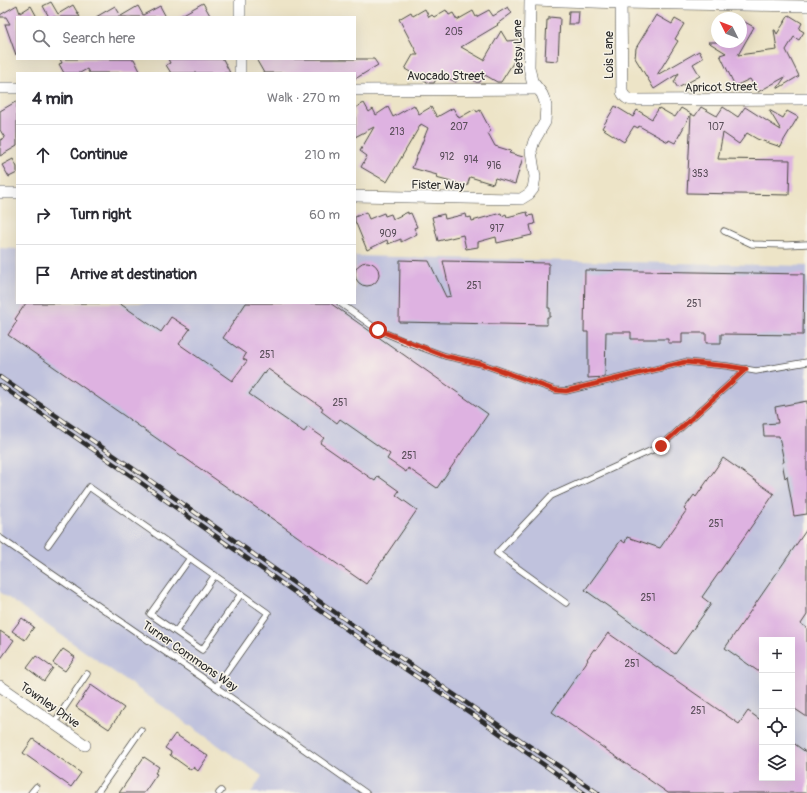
<!DOCTYPE html>
<html lang="en">
<head>
<meta charset="utf-8">
<style>
  :root { --surface:#fff; --page:#f7f7f7; --text:#2b2b33; --muted:#7c7c81; --line:#e1e1e2 }
  body { margin:0; font-family:Pangolin,sans-serif; background:var(--page); color:var(--text) }
  .controls { position:absolute; right:12px; bottom:12px; display:grid; overflow:hidden; border-radius:0px; box-shadow:0 4px 16px #0002 }
  .controls button { width:36px; height:36px; display:grid; place-items:center; padding:0; border:0; border-bottom:1px solid var(--line); background:var(--surface); color:var(--text); font:20px sans-serif }
  .compass { position:absolute; left:711px; top:12px; width:36px; height:36px; border-radius:50%; background:var(--surface); box-shadow:0 4px 16px #0002; rotate:312deg }
  .stop { position:absolute; width:12px; height:12px; margin:-9px; border:3px solid #c8321e; border-radius:50%; background:#fff }
  .stop.end { background:#c8321e; border-color:#fff; box-shadow:0 1px 4px #0008 }
  .list { margin:0; padding:0; list-style:none }
  h2 { display:flex; justify-content:space-between; align-items:center; height:52px; margin:0; padding:0 16px; font-size:17px }
  h2 small { font-size:13px; font-weight:400; color:var(--muted) }
  .list li { display:grid; grid-template-columns:26px 1fr auto; gap:12px; align-items:center; box-sizing:border-box; height:60px; padding:0 16px; border-top:1px solid var(--line) }
  .list b { display:block; font-size:15px; white-space:nowrap }
  .list em { font-size:13px; font-style:normal; color:var(--muted) }
  .icon { flex:none; width:22px; height:22px; fill:none; stroke:currentColor; stroke-width:2; stroke-linecap:round; stroke-linejoin:round }
  .map { position:relative; flex:none; width:807px; height:793px; overflow:hidden }
  .search { position:absolute; background:var(--surface); box-shadow:0 4px 16px #0002; left:16px; top:16px; width:340px; height:44px; display:flex; align-items:center; gap:10px; box-sizing:border-box; padding:0 14px; border-radius:0px; color:var(--muted); font-size:15px }
  .panel { position:absolute; background:var(--surface); box-shadow:0 4px 16px #0002; left:16px; top:72px; width:340px; height:232px; border-radius:0px }
  .map>svg:first-child { display:block }
  .industrial { fill:#c0c2dd; fill-rule:evenodd }
  .building { fill:#deb2e1 }
  .lines { fill:none; stroke-linecap:round; stroke-linejoin:round }
  .lane-casing { stroke:#484742; stroke-width:7 }
  .street-casing { stroke:#484742; stroke-width:12 }
  .lane { stroke:#fff; stroke-width:5.5 }
  .street { stroke:#fff; stroke-width:11 }
  .rail-casing { stroke:#2b2b2b; stroke-width:4.5 }
  .rail { stroke:#f7f3e8; stroke-width:3; stroke-dasharray:9; stroke-linecap:butt }
  .route { stroke:#c8321e; stroke-width:5 }
  .labels { text-anchor:middle; stroke-width:3; stroke-linejoin:round; paint-order:stroke }
  .number-label { font-size:10px; fill:#584d58 }
  .street-label { font-size:12px; fill:#2b2b2b; stroke:#f7f3e8 }
</style>
</head>
<body>
<div class="map">
<svg width="807" height="793" viewBox="0 0 807 793">
  <rect width="100%" height="100%" fill="#f7f3e8"/>
  <filter id="ink" filterUnits="userSpaceOnUse"><feTurbulence type="fractalNoise" baseFrequency=".025" numOctaves="2"/><feDisplacementMap in="SourceGraphic" scale="8" xChannelSelector="R" yChannelSelector="G"/><feConvolveMatrix kernelMatrix="1 2 1 2 8 2 1 2 1" color-interpolation-filters="sRGB"/></filter>
  <filter id="wash" filterUnits="userSpaceOnUse"><feTurbulence type="fractalNoise" baseFrequency=".012" numOctaves="4" result="noise"/><feDisplacementMap in="SourceGraphic" scale="16" xChannelSelector="R" yChannelSelector="G"/><feGaussianBlur stdDeviation="0.9" result="paint"/><feColorMatrix in="noise" values="0 0 0 0 0 0 0 0 0 0 0 0 0 0 0 0 0 1.4 0 .05"/><feComposite in="paint" operator="in"/></filter>
  <g filter="url(#wash)">
    <rect width="100%" height="100%" fill="#ede4c7"/>
    <!-- industrial -->
    <path class="industrial" d="M0 248 17 249V303H355V256L807 266V793H251L262 776 0 592ZM762 640H792V778H762Z"/>
    <g id="blocks">
      <!-- building -->
      <g class="building">
        <path d="M51 2 58 14 73 5 80 17H49L43 6Z"/>
        <path d="M203 3 211 17H178Z"/>
        <path d="M17 5 20 13 31 6 37 17H17V54L16 55 5 24H10L6 17H0V15Z"/>
        <path d="M115 6 121 16 138 6 143 15 160 6 166 17H96Z"/>
        <path d="M508 7 512 13 497 24 498 25 461 47 484 60 501 31 507 41 518 40V55L501 82H497L485 75 480 82H476L461 73 456 82 439 74 434 83H429L405 69 413 55H418L399 19 411 12 413 16 425 9 429 17 432 15 434 17 446 10 449 15 453 13 457 20 473 11 476 17 489 10 493 16Z"/>
        <path d="M569 11H579L578 24H568Z"/>
        <path d="M656 15 672 24 675 19 684 24 675 39 678 41 657 75 699 51 703 58 693 64 700 76 678 88 674 82 679 73 654 89 635 58 636 48Z"/>
        <path d="M789 15 802 23 799 29 804 32 799 40 794 37 786 50 799 76 777 89 785 77 758 92 750 79 735 86 720 55 726 53 708 42H741V20L754 27 738 55 777 50 774 30H775L777 34Z"/>
        <path d="M549 17 560 18 558 61 545 60 547 20H549Z"/>
        <path d="M60 59H134L141 73H89L87 69 80 73H64L59 64 62 63Z"/>
        <path d="M168 59H223L230 73H171L166 65 170 63Z"/>
        <path d="M256 59H374L378 65 355 79V73H264Z"/>
        <path d="M17 101V146L0 156V140L5 138 0 130V111Z"/>
        <path d="M364 103 369 112 373 109 376 115 388 107 393 117 414 105 419 114 431 107 437 117 453 108 459 118 475 109 477 112 480 110 491 131 488 133 495 146 511 151 509 153 523 157 515 184 495 178 493 184 470 177 467 186 436 178 437 175 412 168 428 128 421 124 387 182 361 167 367 156 360 151 374 127 355 137V108Z"/>
        <path d="M615 106 633 117 637 110 652 119 659 108 675 117 681 108 691 114 675 143 669 140 668 142 639 126 638 128 634 126 624 142 602 128Z"/>
        <path d="M701 107 717 116 723 107 738 117 745 107 781 130 769 110 783 118 787 111 798 117 784 140 781 147 757 139 747 133 739 144 723 133 718 159 790 160 789 195 687 193 691 114 695 116Z"/>
        <path d="M13 159 17 167V173L9 177 2 165Z"/>
        <path d="M366 212 369 219 384 213 385 216 391 214 393 219 408 212V214L411 213 417 227 414 228 417 234 401 242V239L388 244 387 240 367 250 355 221V217Z"/>
        <path d="M527 212 528 216 533 215 535 224 530 225 532 235 497 243 496 237 478 242V247L466 249 463 235 438 241 432 217 444 214 445 219 466 214 467 218 471 217 472 221 501 213 502 216 506 214 507 217Z"/>
        <path d="M400 260 429 261 446 297 451 296 443 261 549 263 548 308H550V317H547V325L399 322Z"/>
        <circle cx="367" cy="274" r="12"/>
        <path d="M585 270 804 274 803 335 721 334V343H706V333H682V343H668V339H631V332H606L605 377 588 378V332H584Z"/>
        <path d="M26 303H119L161 332 171 317 190 329 179 344 232 381 247 361 243 359 246 354 223 338 246 303H330L488 414 437 488 408 468 406 472 387 459 390 454 340 419 337 423 321 411 323 408 268 369 265 374 264 373 249 394 304 432 308 427 324 438 320 443 375 481 378 476 399 491 396 495 417 510 366 584 8 335 17 321 15 319Z"/>
        <path d="M807 401V514L794 516 787 476 785 478 782 462H784L779 436H764L763 424 778 423 775 407Z"/>
        <path d="M723 458 774 494 702 597 711 604 675 654 585 590 621 540 625 543 627 537 660 548 686 511 684 509 694 495 696 497Z"/>
        <path d="M807 529V615L801 624 807 628V717L792 707V640H762V674L725 648Z"/>
        <path d="M22 618 34 627 25 640 12 631Z"/>
        <path d="M0 631 14 640 0 660Z"/>
        <path d="M608 633 739 724 748 711 762 721V778H792V742L807 753V793H668L552 712 588 660 587 659 594 649 596 650Z"/>
        <path d="M63 649 75 657 65 671 53 663Z"/>
        <path d="M36 656 53 668 44 681 27 668Z"/>
        <path d="M91 685 124 708 109 729 76 707Z"/>
        <path d="M175 734 208 756 198 771 193 767 191 770 170 755 171 752 165 748Z"/>
        <path d="M33 739 81 773 71 787 23 753Z"/>
        <path d="M144 757 159 767 155 773 157 774 144 793H119Z"/>
      </g>
    </g>
  </g>
  <g filter="url(#ink)">
    <use href="#blocks" fill-opacity="0" stroke="#484742" stroke-width="1"/>
    <g class="lines">
      <!-- lane casing -->
      <g class="lane-casing">
        <g id="lane">
          <path d="M724 231 752 244 787 245 807 244"/>
          <path d="M340 303 378 330 404 341 445 356 482 364 555 390 566 391 685 362 727 366 756 371 807 362"/>
          <path d="M0 538 203 678 366 793"/>
          <path d="M48 545 89 487 268 613 216 687"/>
          <path d="M190 558 150 614 202 650 241 594"/>
          <path d="M566 603 497 553 551 496 661 446 746 369"/>
          <path d="M176 631 215 575"/>
          <path d="M54 723 87 674"/>
          <path d="M31 793 36 787"/>
          <path d="M97 793 141 730"/>
          <path d="M219 793 221 791"/>
        </g>
      </g>
      <!-- street casing -->
      <g class="street-casing">
        <g id="street">
          <path d="M533 0 621 3 807 6"/>
          <path d="M621 0 622 92C625 98 628 100 635 100L807 99"/>
          <path d="M240 17V0"/>
          <path d="M240 73V59"/>
          <path d="M0 88H17"/>
          <path d="M355 90 538 89"/>
          <path d="M0 193H17"/>
          <path d="M355 196 521 199 529 194 533 189 535 177 531 151 534 141 545 122 546 106 544 99 542 94 532 81 529 67 530 0"/>
          <path d="M0 686 85 745"/>
        </g>
      </g>
      <!-- lane -->
      <use href="#lane" class="lane"/>
      <!-- street -->
      <use href="#street" class="street"/>
      <!-- rail casing -->
      <g class="rail-casing">
        <g id="rail">
          <path d="M0 377 144 476 357 628 598 793"/>
          <path d="M0 385 140 482 353 634 472 714 584 793"/>
        </g>
      </g>
      <!-- rail -->
      <use href="#rail" class="rail"/>
    </g>
  </g>
  <g class="lines" filter="url(#ink)">
    <!-- route -->
    <path class="route" d="M378 330 445 356 482 364 555 390 566 391 685 362 727 366 746 369 661 446"/>
  </g>
  <g class="labels">
    <!-- number labels -->
    <g class="number-label">
      <text x="454" y="35">205</text>
      <text x="459" y="130">207</text>
      <text x="716" y="130">107</text>
      <text x="397" y="135">213</text>
      <text x="447" y="160">912</text>
      <text x="471" y="163">914</text>
      <text x="494" y="169">916</text>
      <text x="700" y="177">353</text>
      <text x="497" y="232">917</text>
      <text x="388" y="237">909</text>
      <text x="474" y="289">251</text>
      <text x="694" y="307">251</text>
      <text x="267" y="358">251</text>
      <text x="340" y="406">251</text>
      <text x="409" y="459">251</text>
      <text x="716" y="527">251</text>
      <text x="648" y="601">251</text>
      <text x="632" y="667">251</text>
      <text x="698" y="714">251</text>
    </g>
    <!-- street labels -->
    <g class="street-label">
      <text transform="translate(518 47) rotate(-92)" y="4">Betsy Lane</text>
      <text transform="translate(609 55) rotate(-90)" y="4">Lois Lane</text>
      <text x="446" y="80">Avocado Street</text>
      <text transform="translate(721 87) rotate(-1)" y="4">Apricot Street</text>
      <text transform="translate(438 185) rotate(1)" y="4">Fister Way</text>
      <text transform="translate(190 656) rotate(35)" y="4">Turner Commons Way</text>
      <text transform="translate(50 705) rotate(35)" y="4">Townley Drive</text>
    </g>
  </g>
</svg>
<div class="controls">
<button>+</button>
<button>−</button>
<button><svg class="icon" aria-label="locate" viewBox="0 0 24 24"><circle cx="12" cy="12" r="6"/><path d="M12 2v4M12 18v4M2 12h4M18 12h4"/></svg></button>
<button><svg class="icon" aria-label="layers" viewBox="0 0 24 24"><path d="M12 4l9 5-9 5-9-5zM3 14l9 5 9-5"/></svg></button>
</div>
<svg class="compass" viewBox="-18 -18 36 36"><path d="M0-13l5 13h-10z" fill="#e53935"/><path d="M0 13l5-13h-10z" fill="#7c7c81"/></svg>
<div class="stop" style="left:378px;top:330px"></div>
<div class="stop end" style="left:661px;top:446px"></div>
<div class="search"><svg class="icon" aria-label="search" viewBox="0 0 24 24"><circle cx="10" cy="10" r="6"/><path d="M15 15l6 6"/></svg>Search here</div>
<section class="panel">
<h2>4 min<small>Walk · 270 m</small></h2>
<ul class="list">
<li><svg class="icon" aria-label="ahead" viewBox="0 0 24 24"><path d="M12 20V5M6 11l6-6 6 6"/></svg><div><b>Continue</b></div><em>210 m</em></li>
<li><svg class="icon" aria-label="right" viewBox="0 0 24 24"><path d="M7 20v-9h11M14 6l5 5-5 5"/></svg><div><b>Turn right</b></div><em>60 m</em></li>
<li><svg class="icon" aria-label="arrive" viewBox="0 0 24 24"><path d="M6 21V4h12l-3 4 3 4H6"/></svg><div><b>Arrive at destination</b></div></li>
</ul>
</section>
</div>
</body>
</html>
